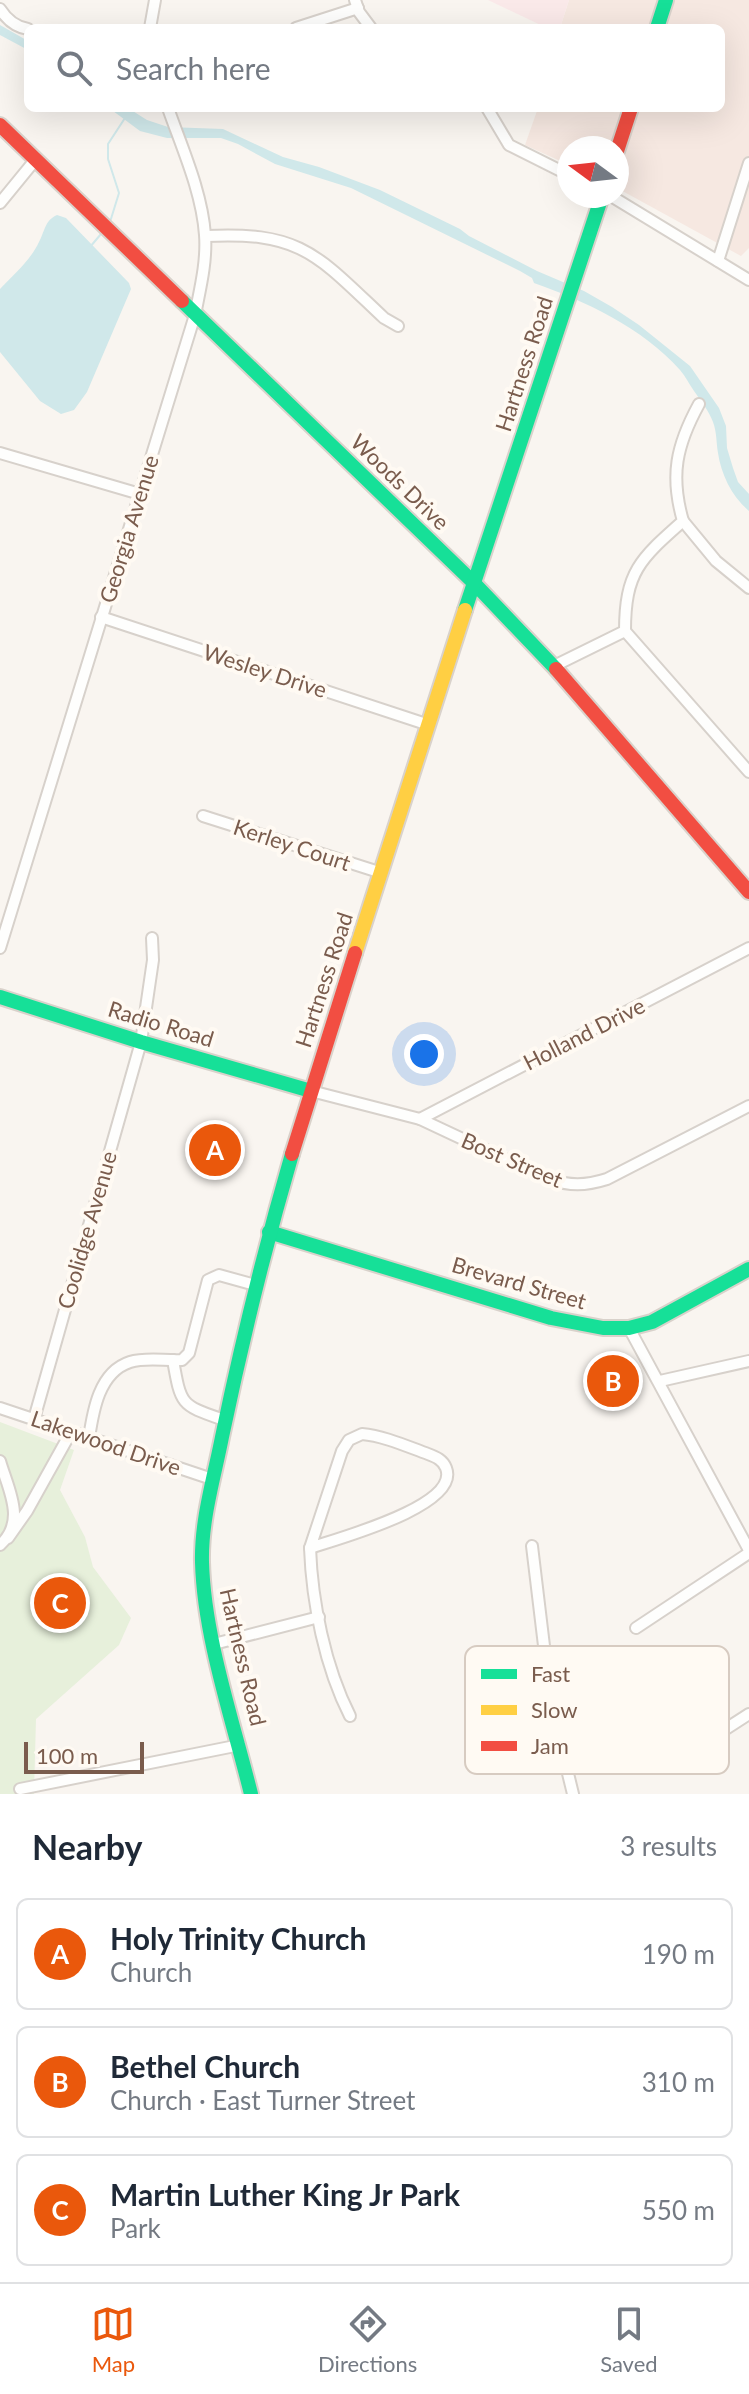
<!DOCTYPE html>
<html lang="en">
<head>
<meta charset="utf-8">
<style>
  :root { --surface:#fff; --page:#f2f2f3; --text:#1f2937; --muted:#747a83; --line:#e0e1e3; --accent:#ea580c }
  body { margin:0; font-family:Lato,sans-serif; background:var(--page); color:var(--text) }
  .compass { position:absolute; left:557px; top:136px; width:72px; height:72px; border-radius:50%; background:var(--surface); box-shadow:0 8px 32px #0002; rotate:285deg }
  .scale { position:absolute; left:24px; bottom:20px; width:120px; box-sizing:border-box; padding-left:8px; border:4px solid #7a5c4d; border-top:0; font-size:22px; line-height:28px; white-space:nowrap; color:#7a5c4d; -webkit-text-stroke:6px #fffaf3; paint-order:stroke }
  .you { position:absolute; left:424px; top:1054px; width:28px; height:28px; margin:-20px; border:6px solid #fff; border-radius:50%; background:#1a73e8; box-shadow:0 0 0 12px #1a73e833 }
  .badge { display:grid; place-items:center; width:52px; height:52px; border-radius:50%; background:var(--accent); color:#fff; font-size:26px; font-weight:700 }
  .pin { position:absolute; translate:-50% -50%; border:4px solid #fff; box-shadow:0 2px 8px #0006 }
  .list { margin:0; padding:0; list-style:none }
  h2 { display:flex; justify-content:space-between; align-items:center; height:104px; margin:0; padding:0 32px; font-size:34px }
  h2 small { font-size:26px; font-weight:400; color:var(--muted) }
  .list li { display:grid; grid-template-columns:52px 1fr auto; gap:24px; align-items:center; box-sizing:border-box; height:112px; margin:0 16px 16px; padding:0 16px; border:2px solid var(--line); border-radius:12px }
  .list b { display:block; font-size:30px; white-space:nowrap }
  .list p { margin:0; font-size:26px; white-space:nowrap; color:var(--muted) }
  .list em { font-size:26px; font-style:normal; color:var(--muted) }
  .icon { flex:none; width:44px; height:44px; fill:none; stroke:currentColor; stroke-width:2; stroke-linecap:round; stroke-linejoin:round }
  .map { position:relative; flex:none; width:749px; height:1794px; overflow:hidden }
  .search { position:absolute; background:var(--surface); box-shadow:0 8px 32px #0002; left:24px; right:24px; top:24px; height:88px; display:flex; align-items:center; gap:20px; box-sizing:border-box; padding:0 28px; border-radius:12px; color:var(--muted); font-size:30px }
  .sheet { height:488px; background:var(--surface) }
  nav { display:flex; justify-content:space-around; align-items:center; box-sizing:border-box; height:112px; border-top:2px solid var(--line); background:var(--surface); font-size:22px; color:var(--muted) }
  nav a { display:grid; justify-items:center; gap:4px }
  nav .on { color:var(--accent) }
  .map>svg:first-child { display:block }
  .commercial { fill:#f6e8e1 }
  .medical { fill:#fae9e9 }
  .green { fill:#e7f0db }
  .water { fill:#d0e8ea }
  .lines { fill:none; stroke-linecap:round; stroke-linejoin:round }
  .stream { stroke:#d0e8ea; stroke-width:2 }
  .street-casing { stroke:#d7d1cb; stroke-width:14 }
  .fast-casing { stroke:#d9d2cb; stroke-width:18 }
  .slow-casing { stroke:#d9d2cb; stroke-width:18 }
  .jam-casing { stroke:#d9d2cb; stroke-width:18 }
  .street { stroke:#fefefd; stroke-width:10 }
  .fast { stroke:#16e098; stroke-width:14 }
  .slow { stroke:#ffcf43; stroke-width:14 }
  .jam { stroke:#f24e42; stroke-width:14 }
  .labels { text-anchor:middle; stroke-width:8; stroke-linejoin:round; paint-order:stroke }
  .street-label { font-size:22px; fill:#7a5c4d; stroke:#fffaf3 }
  .key { fill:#fffaf3; stroke:#d7cbc1; stroke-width:2 }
  .key-label { font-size:22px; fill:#7a5c4d }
</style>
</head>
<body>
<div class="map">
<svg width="749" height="1794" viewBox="0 0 749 1794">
  <rect width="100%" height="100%" fill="#f9f5f0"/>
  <!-- commercial -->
  <path class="commercial" d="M569 0H749V248L741 256 617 188V148H569V165L525 145 538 108H721V28H560Z"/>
  <!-- medical -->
  <path class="medical" d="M488 0H569L560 28H547Z"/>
  <!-- green -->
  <path class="green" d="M0 1422 74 1450 60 1490 85 1537 93 1567 131 1618 119 1645 36 1719 34 1794H0Z"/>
  <!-- water -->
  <g class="water">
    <path d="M0 25 28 41V50L0 35Z"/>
    <path d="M109 108H128L147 120 168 127 223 129 283 157 319 167 380 190 460 229 469 236 537 271 584 291 612 307 639 325 690 366 719 408 726 426 727 448 733 468 738 482 749 494V511C732 497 721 474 718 453 716 442 717 433 713 422 709 411 701 401 694 391 689 384 686 377 680 370 643 328 585 301 534 283L532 278 520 271 351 188 275 164 238 144 221 138H167L140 131Z"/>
    <path d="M57 215 66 218 129 283 131 289 87 392 74 410 61 414 40 401 0 352V289C14 274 30 261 39 242 45 231 45 220 57 215Z"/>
  </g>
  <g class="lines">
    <!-- stream -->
    <g class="stream">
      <path d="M110 222 119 193 108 159V144L125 118"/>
      <path d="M90 247 101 234"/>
    </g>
    <!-- street casing -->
    <g class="street-casing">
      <g id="street">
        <path d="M355 0 359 12 371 28"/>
        <path d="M0 9C7 20 15 27 28 29"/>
        <path d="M150 28 155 0"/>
        <path d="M296 28 358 8"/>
        <path d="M487 108 509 145 569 175"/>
        <path d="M611 196 749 280"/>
        <path d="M0 203 36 159"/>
        <path d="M206 236C302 231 318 256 384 318L398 326"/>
        <path d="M718 261 749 163"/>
        <path d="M0 453 140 494"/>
        <path d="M683 521 716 561 749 588"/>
        <path d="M101 617 429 725"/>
        <path d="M625 631 749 772"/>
        <path d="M554 666 625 631C625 572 640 559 683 521 670 476 676 446 699 404"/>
        <path d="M203 816 382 873"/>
        <path d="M0 948 195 315C200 289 207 262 205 235 202 192 182 148 168 108"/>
        <path d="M311 1091 420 1119 548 1179C570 1186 585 1186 607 1179L749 1106"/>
        <path d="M420 1119 749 948"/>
        <path d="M629 1328 749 1550"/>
        <path d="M173 1360C181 1406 181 1405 224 1420"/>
        <path d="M660 1381 749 1361"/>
        <path d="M0 1408 212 1479"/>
        <path d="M34 1419 141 1042 153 960 152 938"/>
        <path d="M362 1434C384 1436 406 1446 428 1454 436 1457 443 1460 446 1468 461 1506 336 1539 310 1548L342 1451 349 1440Z"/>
        <path d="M89 1438C93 1411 99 1372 130 1362 146 1357 165 1361 182 1360L189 1353 208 1280 219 1275 255 1285"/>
        <path d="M0 1461C8 1489 27 1521 0 1545"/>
        <path d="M8 1538 27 1511 71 1432"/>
        <path d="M532 1546 551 1704 573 1794"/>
        <path d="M310 1548C312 1602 325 1667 350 1716"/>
        <path d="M636 1628 749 1553"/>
        <path d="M214 1644 319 1617"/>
        <path d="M687 1754 749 1714"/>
        <path d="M20 1789 240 1745"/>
      </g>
    </g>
    <!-- fast casing -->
    <g class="fast-casing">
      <g id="fast">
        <path d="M657 28 666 0"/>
        <path d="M182 301 474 583 556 669"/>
        <path d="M465 610 602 196"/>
        <path d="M0 997 141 1042 311 1091"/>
        <path d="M269 1232 551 1318 603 1328H629L652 1322 749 1269"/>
        <path d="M251 1794C233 1721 204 1637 202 1562 201 1520 214 1478 222 1437 242 1341 265 1247 292 1154"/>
      </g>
    </g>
    <!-- slow casing -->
    <g class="slow-casing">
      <path id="slow" d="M355 953 465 610"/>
    </g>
    <!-- jam casing -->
    <g class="jam-casing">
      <g id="jam">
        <path d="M0 125 182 301"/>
        <path d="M617 151 631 108"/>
        <path d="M556 669 749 892"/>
        <path d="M292 1154 355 953"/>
      </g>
    </g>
    <!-- street -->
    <use href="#street" class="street"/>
    <!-- fast -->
    <use href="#fast" class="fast"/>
    <!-- slow -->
    <use href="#slow" class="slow"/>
    <!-- jam -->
    <use href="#jam" class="jam"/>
  </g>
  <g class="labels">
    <!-- street labels -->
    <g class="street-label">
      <text transform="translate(524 364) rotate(-72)" y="8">Hartness Road</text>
      <text transform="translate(400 482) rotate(44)" y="8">Woods Drive</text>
      <text transform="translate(129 529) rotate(-73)" y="8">Georgia Avenue</text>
      <text transform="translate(265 671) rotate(18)" y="8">Wesley Drive</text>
      <text transform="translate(292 845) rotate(18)" y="8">Kerley Court</text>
      <text transform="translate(324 980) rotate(-72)" y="8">Hartness Road</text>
      <text transform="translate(161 1024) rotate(17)" y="8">Radio Road</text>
      <text transform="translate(584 1034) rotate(-27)" y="8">Holland Drive</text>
      <text transform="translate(512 1160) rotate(23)" y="8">Bost Street</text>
      <text transform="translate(87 1230) rotate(-74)" y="8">Coolidge Avenue</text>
      <text transform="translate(519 1283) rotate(16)" y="8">Brevard Street</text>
      <text transform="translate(106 1443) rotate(19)" y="8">Lakewood Drive</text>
      <text transform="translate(243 1657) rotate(77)" y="8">Hartness Road</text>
    </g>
  </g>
  <!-- legend -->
  <rect x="465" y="1646" width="264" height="128" rx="12" class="key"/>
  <rect x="481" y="1669" width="36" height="10" fill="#16e098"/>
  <rect x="481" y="1705" width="36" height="10" fill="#ffcf43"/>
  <rect x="481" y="1741" width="36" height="10" fill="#f24e42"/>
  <g class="key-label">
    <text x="531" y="1682">Fast</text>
    <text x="531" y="1718">Slow</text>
    <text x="531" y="1754">Jam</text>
  </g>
</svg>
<svg class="compass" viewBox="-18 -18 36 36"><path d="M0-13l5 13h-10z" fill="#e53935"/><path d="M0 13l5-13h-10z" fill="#747a83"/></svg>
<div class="scale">100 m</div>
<div class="you"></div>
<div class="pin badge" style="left:215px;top:1150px">A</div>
<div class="pin badge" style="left:613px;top:1381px">B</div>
<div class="pin badge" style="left:60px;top:1603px">C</div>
<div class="search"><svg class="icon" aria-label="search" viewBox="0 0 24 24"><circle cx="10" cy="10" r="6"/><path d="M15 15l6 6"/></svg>Search here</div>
</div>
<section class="sheet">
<h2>Nearby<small>3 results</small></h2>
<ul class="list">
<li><span class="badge">A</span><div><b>Holy Trinity Church</b><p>Church</p></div><em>190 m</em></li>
<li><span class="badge">B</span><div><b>Bethel Church</b><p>Church · East Turner Street</p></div><em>310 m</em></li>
<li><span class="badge">C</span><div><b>Martin Luther King Jr Park</b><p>Park</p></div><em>550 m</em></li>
</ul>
</section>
<nav>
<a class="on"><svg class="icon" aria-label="map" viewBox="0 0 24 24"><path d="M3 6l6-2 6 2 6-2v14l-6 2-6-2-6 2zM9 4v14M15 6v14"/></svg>Map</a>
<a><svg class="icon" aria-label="directions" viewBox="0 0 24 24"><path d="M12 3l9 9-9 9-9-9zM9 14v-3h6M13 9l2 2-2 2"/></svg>Directions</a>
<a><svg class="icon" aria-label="saved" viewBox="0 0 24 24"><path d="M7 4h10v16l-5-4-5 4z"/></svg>Saved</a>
</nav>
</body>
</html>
